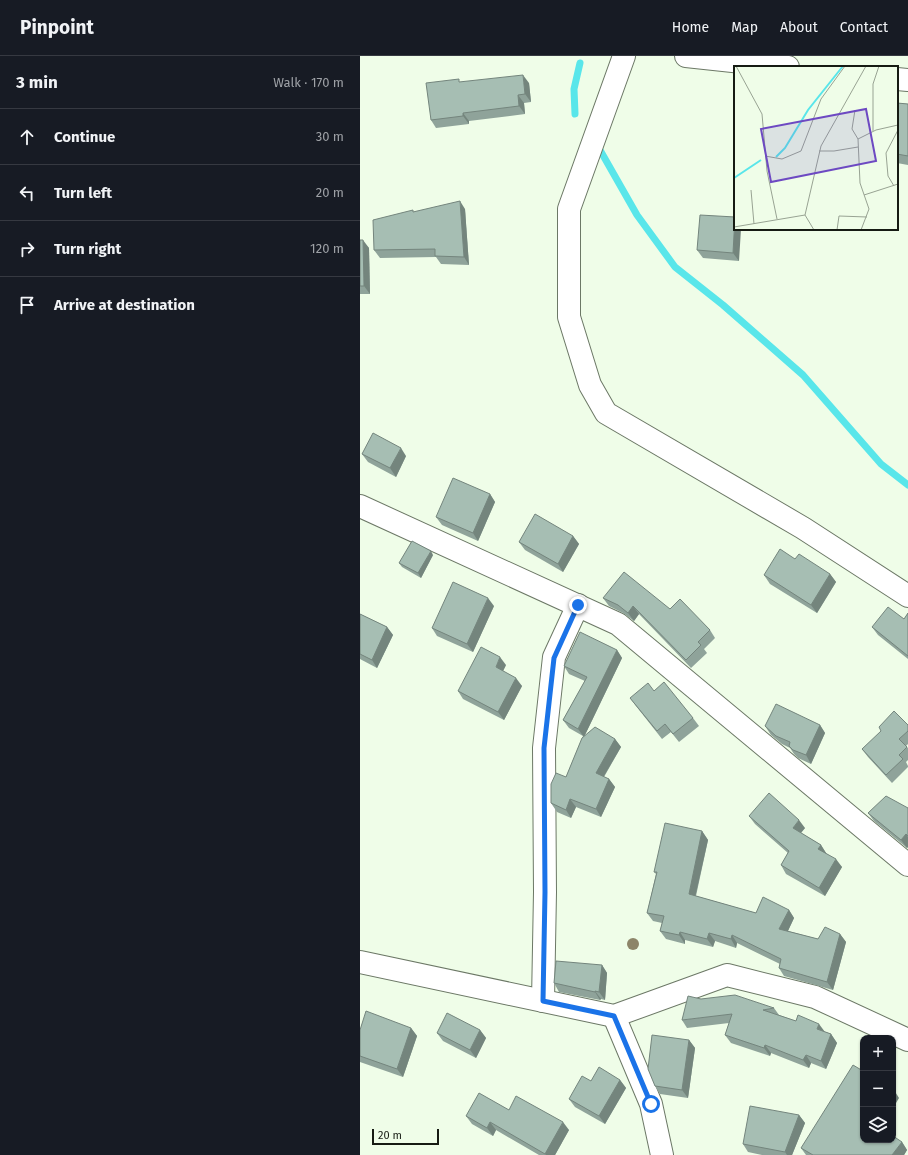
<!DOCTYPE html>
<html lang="en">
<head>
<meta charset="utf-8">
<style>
  :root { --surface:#171b24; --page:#242831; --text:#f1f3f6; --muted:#9ea1a6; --line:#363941 }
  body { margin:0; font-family:"Fira Sans",sans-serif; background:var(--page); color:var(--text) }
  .controls { position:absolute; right:12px; bottom:12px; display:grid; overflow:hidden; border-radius:8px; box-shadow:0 1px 3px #0004 }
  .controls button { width:36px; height:36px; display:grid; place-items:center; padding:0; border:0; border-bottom:1px solid var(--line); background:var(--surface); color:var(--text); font:20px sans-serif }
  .scale { position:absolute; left:12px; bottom:10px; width:67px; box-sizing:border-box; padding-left:4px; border:2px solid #161b13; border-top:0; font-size:11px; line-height:14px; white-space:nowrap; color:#161b13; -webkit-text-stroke:3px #effde8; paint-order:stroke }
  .stop { position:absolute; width:12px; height:12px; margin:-9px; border:3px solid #1a73e8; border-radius:50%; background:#fff }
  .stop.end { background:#1a73e8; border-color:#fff; box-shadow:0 1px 4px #0008 }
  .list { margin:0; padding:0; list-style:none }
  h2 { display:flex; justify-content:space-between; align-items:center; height:52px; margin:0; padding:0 16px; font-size:17px }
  h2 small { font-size:13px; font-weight:400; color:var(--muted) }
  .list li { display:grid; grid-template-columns:26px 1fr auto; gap:12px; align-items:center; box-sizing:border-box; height:56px; padding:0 16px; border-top:1px solid var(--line) }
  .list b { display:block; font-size:15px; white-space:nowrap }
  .list em { font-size:13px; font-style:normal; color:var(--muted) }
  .icon { flex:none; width:22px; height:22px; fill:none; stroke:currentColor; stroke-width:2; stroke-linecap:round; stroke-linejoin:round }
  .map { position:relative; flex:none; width:548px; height:1099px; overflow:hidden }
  header { display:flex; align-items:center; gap:24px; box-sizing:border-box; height:56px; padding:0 20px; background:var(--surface); border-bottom:1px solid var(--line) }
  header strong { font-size:19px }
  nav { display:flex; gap:22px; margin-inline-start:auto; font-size:14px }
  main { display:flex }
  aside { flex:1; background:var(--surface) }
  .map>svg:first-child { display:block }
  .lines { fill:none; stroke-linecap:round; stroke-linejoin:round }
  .stream { stroke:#59e6ea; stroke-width:7 }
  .street-casing { stroke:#6c7866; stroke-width:24 }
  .street { stroke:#fff; stroke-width:22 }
  .tree { fill:#8d8569 }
  .wall { fill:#8fa39a }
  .shaded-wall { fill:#74857d }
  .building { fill:#a6beb3; stroke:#74857d }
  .route { stroke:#1a73e8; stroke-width:5 }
  .inset-river { fill:none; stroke:#59e6ea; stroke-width:2 }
  .inset-road { fill:none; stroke:#98a393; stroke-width:1 }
  .view { fill:#6d49c2; fill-opacity:0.15; stroke:#6d49c2; stroke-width:2 }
  .inset-edge { fill:none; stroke:#161b13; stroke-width:2 }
</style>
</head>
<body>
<header>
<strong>Pinpoint</strong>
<nav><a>Home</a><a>Map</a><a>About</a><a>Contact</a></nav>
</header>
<main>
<aside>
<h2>3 min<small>Walk · 170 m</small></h2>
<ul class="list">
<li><svg class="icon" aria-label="ahead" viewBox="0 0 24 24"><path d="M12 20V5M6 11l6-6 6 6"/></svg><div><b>Continue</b></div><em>30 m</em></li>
<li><svg class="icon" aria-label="left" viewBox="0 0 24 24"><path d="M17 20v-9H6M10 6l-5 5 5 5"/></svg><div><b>Turn left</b></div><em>20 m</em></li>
<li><svg class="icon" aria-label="right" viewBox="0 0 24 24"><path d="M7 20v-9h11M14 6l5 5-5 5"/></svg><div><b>Turn right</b></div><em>120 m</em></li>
<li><svg class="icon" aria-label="arrive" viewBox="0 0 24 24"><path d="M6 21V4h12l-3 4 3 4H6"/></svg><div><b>Arrive at destination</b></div></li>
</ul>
</aside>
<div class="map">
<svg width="548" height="1099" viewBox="0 0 548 1099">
  <rect width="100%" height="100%" fill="#effde8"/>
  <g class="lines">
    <!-- stream -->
    <g class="stream">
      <path d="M215 58 214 33 220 7"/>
      <path d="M240 94 277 159 315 211 363 249 443 319 521 408 548 429"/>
    </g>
    <!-- street casing -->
    <g class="street-casing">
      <g id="street">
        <path d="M264 0 209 153V261L230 329 246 357 443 472 548 540"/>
        <path d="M326 0 428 11"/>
        <path d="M537 23 548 24"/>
        <path d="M0 450 258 568 548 809"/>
        <path d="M0 906 254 960 367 919 455 941 548 984"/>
        <path d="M183 945 185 836 184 692 194 601 218 549"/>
        <path d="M254 960 291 1048 302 1099"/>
      </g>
    </g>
    <!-- street -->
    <use href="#street" class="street"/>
  </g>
  <!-- trees -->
  <circle class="tree" cx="273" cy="888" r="6"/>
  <!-- wall -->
  <g class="wall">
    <path d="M101 26 169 27 171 46 164 47 165 58 109 65V68L76 72 71 64Z"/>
    <path d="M537 47 548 48V109L537 107Z"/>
    <path d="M105 153 109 209 81 208 76 201 20 202 14 194 54 156Z"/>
    <path d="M375 161 379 205 343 202 337 194Z"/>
    <path d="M0 184 9 192 10 238H0Z"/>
    <path d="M2 398 46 400 36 421 8 406Z"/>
    <path d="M130 438 135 446 118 485 82 469 76 461Z"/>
    <path d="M213 480 219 488 203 516 165 494 159 486Z"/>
    <path d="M73 499 61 522 42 511 39 507Z"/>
    <path d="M435 503 470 518 476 526 457 557 410 528 404 519Z"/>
    <path d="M243 542 310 553 350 574 355 582 344 593 347 597 331 612 279 558 274 565 263 557 249 550Z"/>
    <path d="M134 550 113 596 77 580 72 572Z"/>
    <path d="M548 557V603L518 579 512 571 544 563Z"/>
    <path d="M0 558 27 571 33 579 17 612 0 603Z"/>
    <path d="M257 594 262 602 225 679 255 683 261 691 244 721 249 723 255 731 241 761 216 751 211 762 197 756 191 747 206 721 223 680 209 672 203 664 225 625 209 618 204 610Z"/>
    <path d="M146 609 143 615 162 630 144 664 103 643 98 635Z"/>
    <path d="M294 635 333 662 339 670 319 686 311 676 302 683 276 650 270 642Z"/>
    <path d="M460 669 465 677 451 708 438 702 434 698 430 692 422 688 411 679 405 670Z"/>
    <path d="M548 669V688L546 690 548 692V704L546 706 548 710V711L532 727 508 701 502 693Z"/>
    <path d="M548 752V791L547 792 514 765 508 757Z"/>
    <path d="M389 760 445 772 441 777 461 789 466 797 482 811 465 840 426 818 421 809 428 797 395 768Z"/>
    <path d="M342 775 348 784 336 840 396 857 429 854 434 862 428 875 458 883 480 878 486 886 473 934 424 920 419 912 420 908 377 887 376 892 355 885 353 891 325 884V888L306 883 300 875 302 867 293 865 287 857 296 818 294 816Z"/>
    <path d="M242 909 247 917 245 944 241 943 240 944 199 936 194 927Z"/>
    <path d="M414 952 419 959 471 978 477 987 466 1013 451 1007 449 1012 411 997 410 1000 371 987 365 979 369 967 327 972 322 964Z"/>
    <path d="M51 972 57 980 43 1021 0 1006V974Z"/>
    <path d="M120 974 126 982 116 1002 83 985 77 977Z"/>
    <path d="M329 984 335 992 328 1042 300 1038 295 1030Z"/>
    <path d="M260 1024 266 1032 245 1068 215 1051 209 1043 231 1025Z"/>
    <path d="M149 1054 209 1074 195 1099H179L136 1074 133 1080 112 1068 106 1060Z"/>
    <path d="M439 1059 445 1067 432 1099H402L388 1096 383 1088Z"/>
    <path d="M503 1084 542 1086 547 1094 544 1099H446L441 1092Z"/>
  </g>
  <!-- shaded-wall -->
  <g class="shaded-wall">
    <path d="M163 19 169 27 171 46 165 38Z"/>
    <path d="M158 39 164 47 165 58 159 50Z"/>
    <path d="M103 57 109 65V68L103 60Z"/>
    <path d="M100 145 105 153 109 209 104 201Z"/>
    <path d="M375 164V173H381L379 205 373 197Z"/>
    <path d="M3 184 9 192 10 238 4 230Z"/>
    <path d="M41 392 46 400 36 421 30 412Z"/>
    <path d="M130 438 135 446 118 485 113 477Z"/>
    <path d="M213 480 219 488 203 516 198 508Z"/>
    <path d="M71 495 73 499 61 522 58 517Z"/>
    <path d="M470 518 476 526 457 557 451 549Z"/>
    <path d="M128 542 134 550 113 596 107 588Z"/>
    <path d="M273 550 279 558 274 565 268 557Z"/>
    <path d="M27 571 33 579 17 612 12 604Z"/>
    <path d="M257 594 262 602 224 681 218 673Z"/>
    <path d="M140 601 146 609 141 619 136 611Z"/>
    <path d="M156 622 162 630 144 664 138 656Z"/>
    <path d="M460 669 465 677 451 708 446 699Z"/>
    <path d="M255 683 261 691 241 725 236 717Z"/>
    <path d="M249 723 255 731 241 761 236 753Z"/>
    <path d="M210 743 216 751 211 762 206 754Z"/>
    <path d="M439 764 445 772 438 780 433 772Z"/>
    <path d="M342 775 348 784 334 846 329 838Z"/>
    <path d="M546 778 548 781V791L547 792 541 784Z"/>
    <path d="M461 789 466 797 464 801 458 793Z"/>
    <path d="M476 803 482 811 465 840 459 832Z"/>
    <path d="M429 854 434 862 425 881 419 873Z"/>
    <path d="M320 876 325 884V888L319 879Z"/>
    <path d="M349 877 355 885 353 891 347 883Z"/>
    <path d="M480 878 486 886 473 934 467 926Z"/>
    <path d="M372 879 377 887 376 892 371 883Z"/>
    <path d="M242 909 247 917 245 944 239 936Z"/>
    <path d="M235 935 241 943 240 944 235 936Z"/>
    <path d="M459 968 465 976 457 973Z"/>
    <path d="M51 972 57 980 43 1021 37 1013Z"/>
    <path d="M120 974 126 982 116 1002 110 994Z"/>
    <path d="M471 978 477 987 466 1013 461 1005Z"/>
    <path d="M329 984 335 992 328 1042 322 1034Z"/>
    <path d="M405 989 411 997 410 1000 404 992Z"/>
    <path d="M446 999 451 1007 449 1012 443 1004Z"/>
    <path d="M260 1024 266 1032 245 1068 239 1060Z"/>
    <path d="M534 1034 539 1042 533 1052V1035Z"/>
    <path d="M439 1059 445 1067 432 1099H427L425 1096Z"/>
    <path d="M130 1066 136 1074 133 1080 127 1072Z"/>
    <path d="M203 1066 209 1074 195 1099H186L185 1098Z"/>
    <path d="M542 1086 547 1094 544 1099H532Z"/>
  </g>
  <!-- building -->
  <g class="building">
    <path d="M163 19 165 38 158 39 159 50 103 57V60L71 64 66 27 99 23V26Z"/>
    <path d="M537 47 548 48V100L537 98Z"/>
    <path d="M100 145 104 201 75 200V193L14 194 13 164 53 154V156Z"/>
    <path d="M340 159 375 161 373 197 337 194Z"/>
    <path d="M0 184H3L4 230H0Z"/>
    <path d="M13 377 41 392 30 412 2 398Z"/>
    <path d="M93 422 130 438 113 477 76 461Z"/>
    <path d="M175 458 213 480 198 508 159 486Z"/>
    <path d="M52 485 71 495 58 517 39 507Z"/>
    <path d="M420 493 435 503 439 498 470 518 451 549 404 519Z"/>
    <path d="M264 516 310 553 320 543 350 574 338 586 341 589 326 604 273 550 268 557 258 549 243 542Z"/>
    <path d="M93 526 128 542 107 588 72 572Z"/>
    <path d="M528 551 544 563 548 557V600L512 571Z"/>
    <path d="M0 558 27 571 12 604 0 598Z"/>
    <path d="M220 576 257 594 218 673 203 664 227 621 204 610Z"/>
    <path d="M121 591 140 601 136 611 156 622 138 656 98 635Z"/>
    <path d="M304 626 333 662 313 678 305 668 297 675 270 642 288 627 294 635Z"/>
    <path d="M416 648 460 669 446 699 433 694 429 690 430 686 416 680 405 670Z"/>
    <path d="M534 655 548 669V675L539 683 547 691 539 699 543 703 526 719 502 693 521 675 519 671Z"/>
    <path d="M235 671 255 683 236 717 249 723 236 753 210 743 206 754 191 747V728L196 717 206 721 222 682Z"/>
    <path d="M409 737 439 764 433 772 461 789 458 793 476 803 459 832 421 809 429 795 389 760Z"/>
    <path d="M526 740 548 752V780L546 778 541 784 508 757Z"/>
    <path d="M305 767 342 775 329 838 396 857 403 841 429 854 419 873 458 883 465 871 480 878 467 926 419 912 421 903 372 879 371 883 349 877 347 883 320 876 319 879 300 875 304 860 287 857 297 816H294Z"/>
    <path d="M196 905 242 909 239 936 235 935V936L194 927Z"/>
    <path d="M375 939 414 952 403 954 436 965 438 959 459 968 457 973 471 978 461 1005 446 999 443 1004 405 989 404 992 365 979 372 958 322 964 328 940 341 943Z"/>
    <path d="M6 955 51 972 37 1013 0 1000V974Z"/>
    <path d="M87 957 120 974 110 994 77 977Z"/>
    <path d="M292 979 329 984 322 1034 295 1030 288 1013Z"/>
    <path d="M493 1009 503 1015V1084H533V1080L542 1086 532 1099H453L441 1092Z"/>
    <path d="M239 1011 260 1024 239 1060 209 1043 222 1020 231 1025Z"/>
    <path d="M119 1037 149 1054 156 1040 203 1066 185 1098 130 1066 127 1072 106 1060Z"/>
    <path d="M390 1050 439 1059 425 1096 383 1088Z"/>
  </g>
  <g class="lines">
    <!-- route -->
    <path class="route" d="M218 549 194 602 184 692 185 836 183 945 254 960 291 1048"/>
  </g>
  <!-- overview -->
  <g transform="translate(374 10)">
    <rect width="164" height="164" fill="#effde8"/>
    <path class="inset-river" d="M42 91 51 82 74 44 109 0M0 112 27 94"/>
    <path class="inset-road" d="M2 0 28 48 33 105 43 153M121 44 118 63 124 73 126 117 135 143 127 164M139 65V18L145 0M124 73 142 64 164 59M85 85H100L124 81M31 90 48 93 67 85 87 33 111 0M160 120 154 110 152 87 164 64M17 124 20 158M130 129 164 118M0 161 71 149M80 164 71 149 87 80 132 0M103 164 105 150 133 151"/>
    <path class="view" d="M132 43 142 95 37 116 27 63Z"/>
    <rect width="164" height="164" class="inset-edge"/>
  </g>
</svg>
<div class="controls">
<button>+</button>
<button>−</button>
<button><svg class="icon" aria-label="layers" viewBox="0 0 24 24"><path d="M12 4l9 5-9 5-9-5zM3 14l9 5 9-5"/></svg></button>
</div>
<div class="scale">20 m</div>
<div class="stop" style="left:291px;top:1048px"></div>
<div class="stop end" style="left:218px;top:549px"></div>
</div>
</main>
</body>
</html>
